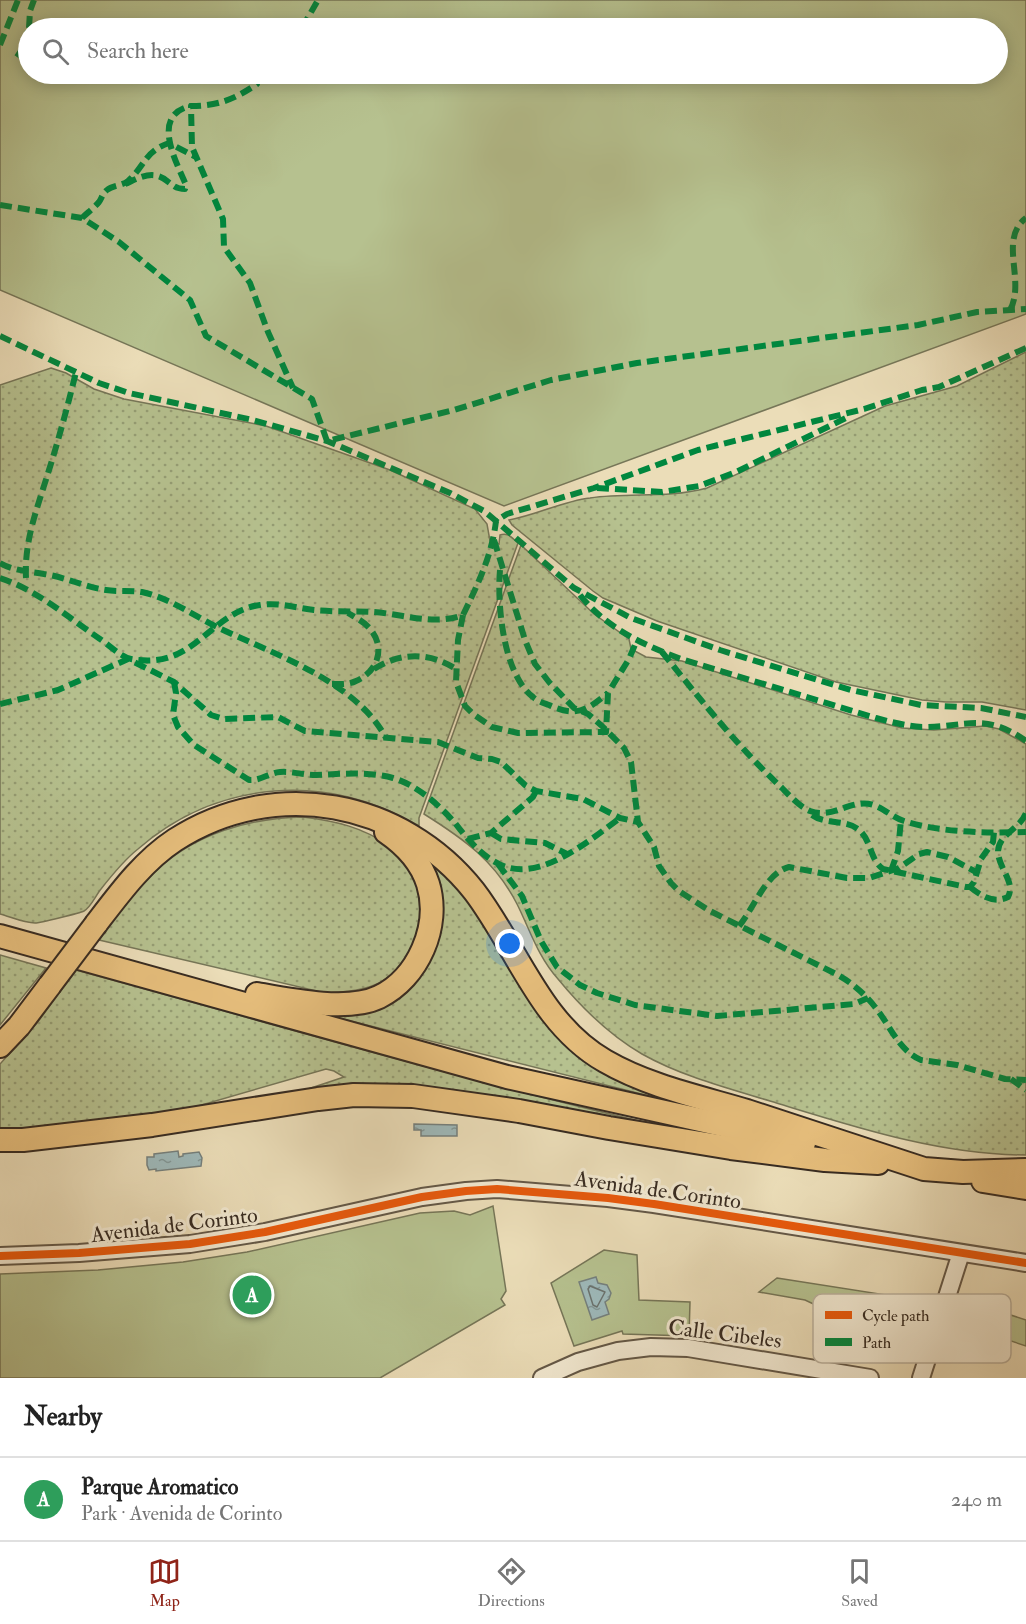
<!DOCTYPE html>
<html lang="en">
<head>
<meta charset="utf-8">
<style>
  :root { --surface:#fff; --page:#f6f6f6; --text:#222; --muted:#767676; --line:#e0e0e0; --accent:#8f2418 }
  body { margin:0; font-family:"IM FELL Double Pica",serif; background:var(--page); color:var(--text) }
  .you { position:absolute; left:510px; top:944px; width:21px; height:21px; margin:-15px; border:4px solid #fff; border-radius:50%; background:#1a73e8; box-shadow:0 0 0 9px #1a73e833 }
  .badge { display:grid; place-items:center; width:39px; height:39px; border-radius:50%; background:var(--accent); color:#fff; font-size:20px; font-weight:700 }
  .pin { position:absolute; translate:-50% -50%; border:3px solid #fff; box-shadow:0 2px 6px #0006 }
  .list { margin:0; padding:0; list-style:none }
  h2 { display:flex; justify-content:space-between; align-items:center; height:78px; margin:0; padding:0 24px; font-size:26px }
  h2 small { font-size:20px; font-weight:400; color:var(--muted) }
  .list li { display:grid; grid-template-columns:39px 1fr auto; gap:18px; align-items:center; box-sizing:border-box; height:84px; padding:0 24px; border-top:2px solid var(--line) }
  .list b { display:block; font-size:22px; white-space:nowrap }
  .list p { margin:0; font-size:20px; white-space:nowrap; color:var(--muted) }
  .list em { font-size:20px; font-style:normal; color:var(--muted) }
  .icon { flex:none; width:33px; height:33px; fill:none; stroke:currentColor; stroke-width:2; stroke-linecap:round; stroke-linejoin:round }
  .map { position:relative; flex:none; width:1026px; height:1378px; overflow:hidden }
  .search { position:absolute; background:var(--surface); box-shadow:0 3px 15px #0003; left:18px; right:18px; top:18px; height:66px; display:flex; align-items:center; gap:15px; box-sizing:border-box; padding:0 21px; border-radius:33px; color:var(--muted); font-size:22px }
  .sheet { height:162px; background:var(--surface) }
  nav { display:flex; justify-content:space-around; align-items:center; box-sizing:border-box; height:84px; border-top:2px solid var(--line); background:var(--surface); font-size:16px; color:var(--muted) }
  nav a { display:grid; justify-items:center; gap:3px }
  nav .on { color:var(--accent) }
  .map>svg:first-child { display:block }
  .grass { fill:url(#grass-dots); stroke:#767658; stroke-width:1.5 }
  .green { fill:#b6c18f; stroke:#767658; stroke-width:1.5; fill-rule:evenodd }
  .water { fill:url(#water-ripples); stroke:#75807d; stroke-width:1.5 }
  .lines { fill:none; stroke-linecap:round; stroke-linejoin:round }
  .shore { stroke:#6a726e; stroke-width:1.5 }
  .minor-casing { stroke:#645847; stroke-width:20 }
  .highway-casing { stroke:#372b21; stroke-width:26 }
  .minor { stroke:#f2e9d1; stroke-width:16 }
  .highway { stroke:#e6be7c; stroke-width:22 }
  .highway-bridge-casing { stroke:#372b21; stroke-width:26; stroke-linecap:butt }
  .highway-bridge { stroke:#e6be7c; stroke-width:22 }
  .quiet { stroke:#00873e; stroke-width:6; stroke-dasharray:12 6; stroke-linecap:butt }
  .cycleway-casing { stroke:#f2e9d1; stroke-width:11 }
  .cycleway { stroke:#e8590c; stroke-width:8 }
  .labels { text-anchor:middle; stroke-width:6; stroke-linejoin:round; paint-order:stroke }
  .street-label { font-size:22px; fill:#372b21; stroke:#f2e9d1 }
  .key { fill:#f2e9d1; stroke:#bab09c; stroke-width:1.5 }
  .key-label { font-size:16px; fill:#372b21 }
</style>
</head>
<body>
<div class="map">
<svg width="1026" height="1378" viewBox="0 0 1026 1378">
  <defs>
    <pattern id="grass-dots" width="8" height="8" patternUnits="userSpaceOnUse" patternTransform="scale(1.5)"><rect width="8" height="8" fill="#b6c18f"/><path d="M2 2h.1M6 6h.1" fill="none" stroke="#959d74" stroke-width="1.8" stroke-linecap="round"/></pattern>
    <pattern id="water-ripples" width="26" height="14" patternUnits="userSpaceOnUse" patternTransform="scale(1.5)"><rect width="26" height="14" fill="#9eb9ba"/><path d="M2 4q2-2 4 0t4 0M15 11q2-2 4 0t4 0" fill="none" stroke="#829797"/></pattern>
  </defs>
  <rect width="100%" height="100%" fill="#ebddb8"/>
  <filter id="stains"><feTurbulence type="fractalNoise" baseFrequency=".00333" numOctaves="4"/><feColorMatrix values="0 0 0 0 .2 0 0 0 0 .09 0 0 0 0 .02 0 0 0 .5 -.17"/></filter>
  <radialGradient id="worn" r=".72"><stop offset=".6" stop-color="#630" stop-opacity="0"/><stop offset="1" stop-color="#630" stop-opacity=".3"/></radialGradient>
  <!-- grass -->
  <g class="grass">
    <path d="M1026 352V710L982 702H946L922 700 836 682 657 621 603 598 593 591 512 525 509 520C537 515 563 501 590 498 631 492 666 499 707 488L885 406 957 386Z"/>
    <path d="M51 368 66 373 94 389 124 399 266 426 390 470 475 509 487 524 490 541 499 544 500 535C508 532 512 538 518 543L419 818V826C329 772 218 779 138 849 124 860 112 875 101 889 96 895 91 907 84 911 80 913 40 923 35 923 24 923 11 917 0 914V385Z"/>
    <path d="M521 545 594 614 629 639 631 649 646 657 682 661 851 715 902 728 934 730 985 726 999 729 1026 744V1155C939 1155 852 1126 770 1101 727 1088 681 1076 642 1054 611 1036 581 1007 558 979 538 957 530 930 517 904 495 861 464 839 424 814Z"/>
    <path d="M303 817C335 821 363 827 389 846 433 879 430 951 383 981 366 991 344 992 325 993L99 940C116 916 133 892 155 872 194 834 249 818 303 817Z"/>
    <path d="M426 858 467 895 558 1029 753 1122 311 1011 422 969Z"/>
    <path d="M0 955 46 968 0 1025Z"/>
    <path d="M76 970C291 1029 504 1092 722 1140L658 1130 290 1095 344 1077 334 1071 326 1069 174 1113 0 1132V1064L37 1023Z"/>
  </g>
  <!-- green -->
  <g class="green">
    <path d="M0 0H1026V314L504 506 0 290ZM28 28H998V74H28Z"/>
    <path d="M493 1206 506 1291 501 1299 505 1305 380 1378H0V1274L98 1270 183 1262 247 1252 420 1213 454 1211 470 1215Z"/>
    <path d="M604 1250 637 1255 639 1300 690 1302 689 1336 623 1334 622 1331 574 1346 551 1283Z"/>
    <path d="M777 1278 899 1297 886 1338 805 1300 759 1292Z"/>
    <path d="M992 1309 1026 1320V1346L984 1332Z"/>
  </g>
  <!-- water -->
  <g class="water">
    <path d="M414 1124 457 1125V1136H421V1130H414Z"/>
    <path d="M178 1151 179 1157 183 1156V1154L199 1152 202 1158 201 1166 156 1171V1169L149 1170 147 1165V1157H154V1154Z"/>
    <path d="M596 1277 598 1283 607 1285 611 1293 609 1299 605 1302 609 1314 592 1320 579 1282Z"/>
  </g>
  <g class="lines">
    <!-- shore -->
    <path class="shore" d="M590 1286 605 1292 597 1307 593 1305 588 1289Z"/>
    <!-- minor casing -->
    <g class="minor-casing">
      <g id="minor">
        <path d="M0 1256 79 1253 190 1244 265 1232 422 1197 466 1191 497 1189 608 1198 654 1204 1026 1263"/>
        <path d="M542 1378 578 1362 618 1351 651 1347 688 1348 870 1378"/>
        <path d="M921 1378 961 1253"/>
      </g>
    </g>
    <!-- highway casing -->
    <g class="highway-casing">
      <g id="highway">
        <path d="M96 924C119 894 143 861 175 840 274 776 402 800 474 891 517 947 540 1024 605 1061 648 1086 700 1097 747 1111 806 1130 865 1150 924 1169L963 1172 1026 1170"/>
        <path d="M0 936 507 1077 804 1143"/>
        <path d="M257 994C290 1000 348 1012 379 997 418 978 441 926 428 884 421 862 405 845 386 832"/>
        <path d="M0 1046 19 1026 50 985"/>
        <path d="M0 1140H23L152 1125 318 1099 354 1095 413 1096 519 1111 609 1128 731 1148 825 1160 878 1163"/>
        <path d="M983 1181 1026 1188"/>
      </g>
    </g>
    <!-- minor -->
    <use href="#minor" class="minor"/>
    <!-- highway -->
    <use href="#highway" class="highway"/>
    <!-- highway-bridge casing -->
    <g class="highway-bridge-casing">
      <path id="highway-bridge" d="M50 985 96 924"/>
    </g>
    <!-- highway-bridge -->
    <use href="#highway-bridge" class="highway-bridge"/>
    <!-- quiet -->
    <g class="quiet">
      <path d="M29 28 30 11 34 0"/>
      <path d="M302 28 318 0"/>
      <path d="M0 45 18 0"/>
      <path d="M17 57 23 48 28 31"/>
      <path d="M260 74 257 77V84C235 99 218 106 191 106L192 147 223 219 224 247 250 283 268 332 293 388"/>
      <path d="M125 184C139 178 153 169 167 181 174 186 176 189 185 189L186 185C176 161 150 115 191 106"/>
      <path d="M0 205 82 218 119 242 190 300 206 336 312 399 327 441 454 410 551 380 637 363 918 325 977 312 1026 309"/>
      <path d="M82 218C87 213 94 208 99 202 102 198 102 194 107 190 113 185 122 186 128 181 145 166 144 152 169 143L196 157"/>
      <path d="M1010 310C1026 281 998 239 1026 218"/>
      <path d="M0 336 99 383 129 393 253 420 327 441 450 493 484 511 496 521 507 514 594 488 698 450 864 409 922 390 939 387 1026 348"/>
      <path d="M597 488 662 492 699 486 736 472 848 417"/>
      <path d="M494 540 525 640 535 664 549 682 574 708 588 714 602 726 624 748 631 762 638 822 654 847 659 866 671 883 679 891 710 911 836 974C851 982 864 993 875 1007 890 1025 898 1050 921 1060L957 1065 1005 1079 1026 1080"/>
      <path d="M0 563C14 571 28 571 44 574 65 577 85 587 106 590 118 592 131 590 142 592 169 598 193 615 217 627 273 654 356 681 386 738"/>
      <path d="M500 570C497 604 503 674 533 697 537 701 544 703 549 705 577 718 587 710 608 693"/>
      <path d="M0 578C37 590 69 618 100 639 109 645 121 657 131 659 195 671 209 612 260 605 279 602 296 608 314 610 334 612 354 611 373 612 403 614 434 626 463 615 478 584 492 555 496 521L574 588 631 618 720 650 851 690 921 705 981 708 1026 717"/>
      <path d="M26 578C24 540 38 506 49 470 59 438 68 405 76 372"/>
      <path d="M580 595C605 627 643 645 681 659L876 718C891 722 906 726 922 727 967 727 985 712 1026 741"/>
      <path d="M463 615 458 640 456 682 465 706 473 714 492 727 518 733 606 732 608 693 629 659 637 640"/>
      <path d="M662 652C700 699 738 747 782 788 790 796 800 807 810 811 834 820 853 796 876 806 886 810 894 818 904 821 942 833 987 833 1026 832"/>
      <path d="M374 669C400 652 430 652 456 669"/>
      <path d="M174 682 176 693 173 715 178 727 194 745 249 780C260 781 269 773 280 772 292 771 303 775 316 775 342 774 367 771 393 778 417 785 439 805 455 823 468 840 485 860 506 867 545 879 591 839 620 818"/>
      <path d="M332 684C340 684 348 685 356 681 377 672 386 649 371 630 365 622 356 618 348 613"/>
      <path d="M0 704 58 690 128 659 174 682 211 715 224 719 278 717 305 731 438 742 478 758 492 759 501 762 525 785 536 791 583 799 620 818 638 822"/>
      <path d="M812 815C826 825 844 819 858 829 872 840 869 859 883 869L966 887H970L974 882 981 859 993 842 994 832"/>
      <path d="M491 833 501 839 545 843 567 854"/>
      <path d="M468 839 491 833 533 797 536 791"/>
      <path d="M498 864 522 896 541 941 557 967 580 985 597 993 635 1005 717 1016 854 1004 868 998"/>
      <path d="M891 871 898 851 901 820"/>
      <path d="M970 887C981 896 994 904 1008 897 1016 882 998 868 998 851 999 834 1020 829 1026 813"/>
      <path d="M739 926C754 908 766 873 789 867L847 878H869L899 868 919 854 927 852 948 857 976 872"/>
      <path d="M1011 1079 1026 1090"/>
    </g>
    <!-- cycleway casing -->
    <g class="cycleway-casing">
      <path id="cycleway" d="M0 1256 79 1253 190 1244 265 1232 422 1197 466 1191 497 1189 608 1198 654 1204 1026 1263"/>
    </g>
    <!-- cycleway -->
    <use href="#cycleway" class="cycleway"/>
  </g>
  <g class="labels">
    <!-- street labels -->
    <g class="street-label">
      <text transform="translate(658 1189) rotate(8)" y="8">Avenida de Corinto</text>
      <text transform="translate(174 1224) rotate(-7)" y="8">Avenida de Corinto</text>
      <text transform="translate(725 1333) rotate(7)" y="8">Calle Cibeles</text>
    </g>
  </g>
  <!-- legend -->
  <rect x="813" y="1294" width="198" height="69" rx="9" class="key"/>
  <rect x="825" y="1311" width="27" height="8" fill="#e8590c"/>
  <rect x="825" y="1338" width="27" height="8" fill="#00873e"/>
  <g class="key-label">
    <text x="862" y="1321">Cycle path</text>
    <text x="862" y="1348">Path</text>
  </g>
  <rect width="100%" height="100%" filter="url(#stains)"/>
  <rect width="100%" height="100%" fill="url(#worn)"/>
</svg>
<div class="you"></div>
<div class="pin badge" style="left:252px;top:1295px;background:#2e9e5b">A</div>
<div class="search"><svg class="icon" aria-label="search" viewBox="0 0 24 24"><circle cx="10" cy="10" r="6"/><path d="M15 15l6 6"/></svg>Search here</div>
</div>
<section class="sheet">
<h2>Nearby<small></small></h2>
<ul class="list">
<li><span class="badge" style="background:#2e9e5b">A</span><div><b>Parque Aromatico</b><p>Park · Avenida de Corinto</p></div><em>240 m</em></li>
</ul>
</section>
<nav>
<a class="on"><svg class="icon" aria-label="map" viewBox="0 0 24 24"><path d="M3 6l6-2 6 2 6-2v14l-6 2-6-2-6 2zM9 4v14M15 6v14"/></svg>Map</a>
<a><svg class="icon" aria-label="directions" viewBox="0 0 24 24"><path d="M12 3l9 9-9 9-9-9zM9 14v-3h6M13 9l2 2-2 2"/></svg>Directions</a>
<a><svg class="icon" aria-label="saved" viewBox="0 0 24 24"><path d="M7 4h10v16l-5-4-5 4z"/></svg>Saved</a>
</nav>
</body>
</html>
